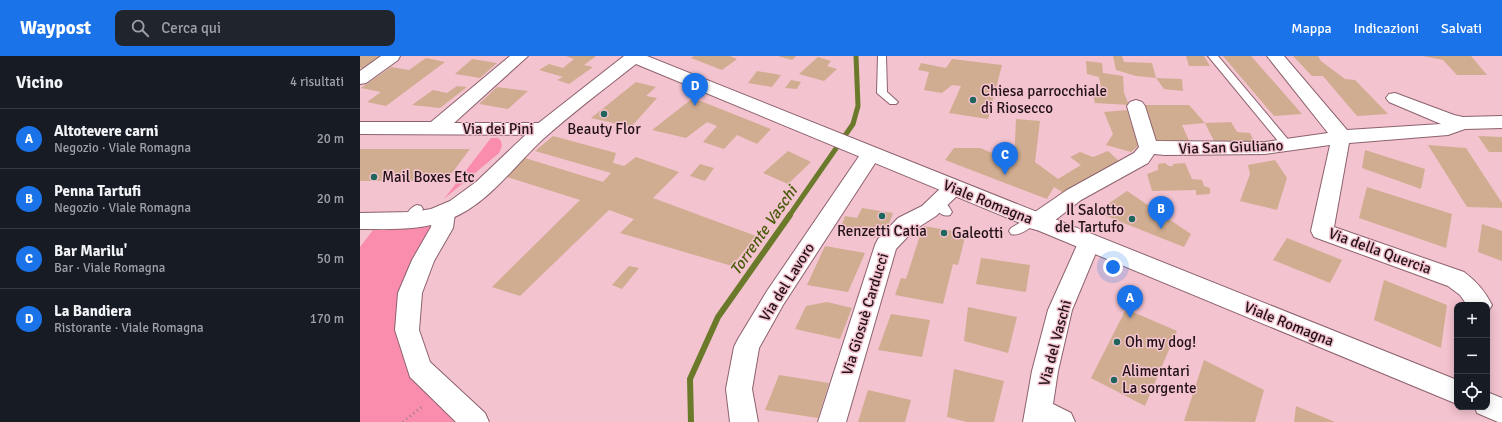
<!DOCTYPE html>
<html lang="it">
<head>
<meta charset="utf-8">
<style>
  :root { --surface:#171b24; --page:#20242c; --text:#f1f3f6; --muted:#9ea1a6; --line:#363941; --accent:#1a73e8 }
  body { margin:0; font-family:Signika,sans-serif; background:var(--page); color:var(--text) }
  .controls { position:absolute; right:12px; bottom:12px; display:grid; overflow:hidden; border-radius:8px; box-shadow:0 2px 10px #0003 }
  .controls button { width:36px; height:36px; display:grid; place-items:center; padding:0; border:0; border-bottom:1px solid var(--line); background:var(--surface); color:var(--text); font:20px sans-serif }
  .you { position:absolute; left:753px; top:211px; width:14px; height:14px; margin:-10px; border:3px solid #fff; border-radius:50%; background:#1a73e8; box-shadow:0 0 0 6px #1a73e833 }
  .badge { display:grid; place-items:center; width:26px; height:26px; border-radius:50%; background:var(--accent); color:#fff; font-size:13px; font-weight:700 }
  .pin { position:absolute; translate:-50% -33px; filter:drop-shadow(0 1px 2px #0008) }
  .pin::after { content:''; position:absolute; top:21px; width:14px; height:12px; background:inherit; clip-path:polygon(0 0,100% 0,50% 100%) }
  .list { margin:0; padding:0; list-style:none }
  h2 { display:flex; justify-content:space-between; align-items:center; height:52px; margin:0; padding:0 16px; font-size:17px }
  h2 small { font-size:13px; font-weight:400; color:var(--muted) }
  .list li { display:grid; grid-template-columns:26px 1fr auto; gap:12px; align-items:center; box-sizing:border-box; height:60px; padding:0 16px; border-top:1px solid var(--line) }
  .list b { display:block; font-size:15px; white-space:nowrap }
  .list p { margin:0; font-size:13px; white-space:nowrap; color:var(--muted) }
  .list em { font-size:13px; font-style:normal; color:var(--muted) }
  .icon { flex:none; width:22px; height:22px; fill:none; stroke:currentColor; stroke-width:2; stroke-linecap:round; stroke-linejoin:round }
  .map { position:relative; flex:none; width:1142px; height:366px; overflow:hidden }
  header { display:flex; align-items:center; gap:24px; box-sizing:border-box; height:56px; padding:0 20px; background:var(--accent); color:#fff }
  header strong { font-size:19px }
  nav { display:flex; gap:22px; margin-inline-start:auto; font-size:14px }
  .search { width:280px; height:36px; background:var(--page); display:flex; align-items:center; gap:10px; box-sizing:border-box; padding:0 14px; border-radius:8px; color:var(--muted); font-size:15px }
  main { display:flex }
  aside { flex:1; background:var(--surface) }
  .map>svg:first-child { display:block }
  .green { fill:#fa8dad }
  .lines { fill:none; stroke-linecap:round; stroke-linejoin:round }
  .stream-far1 { stroke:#6b792b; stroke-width:5 }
  .stream { stroke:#6b792b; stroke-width:6 }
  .building { fill:#d0ad90 }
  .lane-casing { stroke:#8c626d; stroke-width:2 }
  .street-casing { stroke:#8c626d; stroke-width:2 }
  .secondary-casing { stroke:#8c626d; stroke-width:2 }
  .path { stroke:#a07d86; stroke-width:3; stroke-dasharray:1 3.5; stroke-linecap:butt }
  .lane { fill:#fff; fill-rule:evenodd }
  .street { fill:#fff; fill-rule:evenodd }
  .secondary { fill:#fff; fill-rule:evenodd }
  .poi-dot { fill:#1e665c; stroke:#f3c3cf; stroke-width:1.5 }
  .labels { text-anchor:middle; stroke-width:3; stroke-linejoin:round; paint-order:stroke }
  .poi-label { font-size:15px; fill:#221217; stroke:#f3c3cf; text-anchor:start }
  .street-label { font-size:15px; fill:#221217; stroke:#f3c3cf }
  .water-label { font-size:16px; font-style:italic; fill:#4a5b09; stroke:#f3c3cf }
</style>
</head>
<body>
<header>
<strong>Waypost</strong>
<div class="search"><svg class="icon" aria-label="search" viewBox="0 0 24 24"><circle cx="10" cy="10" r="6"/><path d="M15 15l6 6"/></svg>Cerca qui</div>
<nav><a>Mappa</a><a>Indicazioni</a><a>Salvati</a></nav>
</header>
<main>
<aside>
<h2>Vicino<small>4 risultati</small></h2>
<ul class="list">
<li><span class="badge">A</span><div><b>Altotevere carni</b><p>Negozio · Viale Romagna</p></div><em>20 m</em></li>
<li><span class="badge">B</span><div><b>Penna Tartufi</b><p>Negozio · Viale Romagna</p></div><em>20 m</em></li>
<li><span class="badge">C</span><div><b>Bar Marilu'</b><p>Bar · Viale Romagna</p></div><em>50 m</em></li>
<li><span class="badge">D</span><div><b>La Bandiera</b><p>Ristorante · Viale Romagna</p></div><em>170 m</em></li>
</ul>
</aside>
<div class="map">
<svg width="1142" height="366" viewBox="0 0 1142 366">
  <rect width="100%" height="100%" fill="#f3c3cf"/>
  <!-- green -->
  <g class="green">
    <path d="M131 82H138L141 85 142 90 139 97 84 143Z"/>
    <path d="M84 157 47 274 96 366H0V191L20 165Z"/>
  </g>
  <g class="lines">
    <!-- stream-far1 -->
    <path class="stream-far1" d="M429 160 493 68 498 50 496 0"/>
    <!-- stream -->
    <path class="stream" d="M331 366 330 323 358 261 430 159"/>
  </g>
  <!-- building -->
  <g class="building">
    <path d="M0 0H23L5 13 0 12Z"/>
    <path d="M206 0H236L224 9 233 11 209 28 197 24 203 21 179 14 189 8 203 12 214 3Z"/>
    <path d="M334 0H370L377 3 362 14 331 2Z"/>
    <path d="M418 0H436L432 4Z"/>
    <path d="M753 0H762L764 6 792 7 796 22 776 20 756 14Z"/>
    <path d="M826 0H844L850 10H829Z"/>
    <path d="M863 0H891L942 58 914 60Z"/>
    <path d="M933 0H958L961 5 985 23 995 24 1028 58 997 60 963 20H952Z"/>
    <path d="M1063 0H1111L1127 19H1097L1083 4Z"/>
    <path d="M458 1 471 5 467 10 477 13 464 25 439 18Z"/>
    <path d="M66 2 85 6 26 50 7 46 21 36 1 32 31 11 49 14Z"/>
    <path d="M112 3 137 7 120 22 95 18Z"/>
    <path d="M592 3 642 9 628 63 589 57 601 30 592 29 582 37 564 34 569 16 558 14 561 7 586 12Z"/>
    <path d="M726 5 742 7 743 17 763 20 764 37 769 49 735 47 732 35 742 36 739 21 727 18Z"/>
    <path d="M397 15 421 19 412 31 388 27Z"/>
    <path d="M796 22 822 23 823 35 804 33Z"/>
    <path d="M431 24 441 26 437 33 425 32Z"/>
    <path d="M276 26 296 31 286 40 297 42 271 71 231 62Z"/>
    <path d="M97 30 107 31 80 52 52 49 73 34 87 37Z"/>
    <path d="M137 31 168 35 148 53 119 48Z"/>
    <path d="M333 42 411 73 397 88 377 79 364 93 343 86 357 70 347 66 326 82 292 74Z"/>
    <path d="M781 49H829L845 67 822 69 830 87 791 88Z"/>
    <path d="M767 54 778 90 771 96 746 89 753 78 744 56Z"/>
    <path d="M656 63 680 65 675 106 698 123 721 109 710 101 720 96 733 101 748 95 759 105 704 137 694 131 687 143 585 104 594 92H620L654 106Z"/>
    <path d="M871 66 877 76 890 77 895 87 856 89 845 67Z"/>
    <path d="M193 80 256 97 253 107 264 110 276 101 319 116 293 142 396 180 372 210 260 177 274 163 249 154 160 240 132 231 220 144 144 120 165 102 243 126 251 117 175 95Z"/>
    <path d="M1118 80 1142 81V96H1129Z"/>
    <path d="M1068 89 1106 92 1142 147V152L1107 151Z"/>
    <path d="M0 93H110L86 125H0Z"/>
    <path d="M1005 94 1065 113 1061 133 1002 112Z"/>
    <path d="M428 95 451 106 428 128 403 117Z"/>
    <path d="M915 104 927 122 917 154 880 145 890 118 888 109Z"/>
    <path d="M805 107 809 110H813V108L825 107 832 123 842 124 844 130 850 132V138L836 139V134L792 135 787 118 798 114V108Z"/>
    <path d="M340 108 354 112 345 125 330 120Z"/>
    <path d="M1007 131 1092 158 1086 192 999 162Z"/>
    <path d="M767 135 831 178 824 191 741 158 745 150Z"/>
    <path d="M502 152 533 157 527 174 519 172 515 182 479 176 485 160 497 162Z"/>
    <path d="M1122 168 1142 175V205L1118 196Z"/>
    <path d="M563 170 606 177 598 209 593 208 583 248 535 239 541 222 546 223Z"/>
    <path d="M927 182 982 204 970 227 913 204Z"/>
    <path d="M465 190 505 197 488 236 447 229Z"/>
    <path d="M621 202 670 209 666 236 616 228Z"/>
    <path d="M269 210 279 212 262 233 252 229Z"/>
    <path d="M1024 224 1087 249 1081 292 1014 264Z"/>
    <path d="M467 246 492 252 480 283 435 273 446 250Z"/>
    <path d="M608 251 657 261 648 297 604 285Z"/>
    <path d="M766 253 817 275 785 350 731 322Z"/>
    <path d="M531 258 570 264 562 301 518 294Z"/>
    <path d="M844 304 904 334 895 366 824 365Z"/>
    <path d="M594 313 644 325 634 366H607L587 361Z"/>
    <path d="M419 319 469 327 458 362 405 354Z"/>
    <path d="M508 334 551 344 545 366H498Z"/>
    <path d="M936 350 975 366H934Z"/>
  </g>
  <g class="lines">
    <!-- lane casing -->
    <g class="lane-casing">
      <g id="lane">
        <path d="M518 0H526L527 36 538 46 536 48H530L517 37Z"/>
        <path d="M848 0H858L931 87 932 89 931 91H923Z"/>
        <path d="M578 142C584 144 589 150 592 156L590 159C581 162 576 153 572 146L574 143Z"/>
        <path d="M57 149 61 150 63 153C58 160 55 171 45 168L43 165C46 159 50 151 57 149Z"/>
        <path d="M671 160 675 161 677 164C673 171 659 181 651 178L649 175 651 172Z"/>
      </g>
    </g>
    <!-- street casing -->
    <g class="street-casing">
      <g id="street">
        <path d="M21 0H40L38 4 6 27 0 28V15Z"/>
        <path d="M150 0H168L94 67H183L190 69 192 73 190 77 183 79 0 78V66H71Z"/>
        <path d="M907 0H924L987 74 1081 68 1029 46 1026 42 1029 38 1035 37 1094 59 1103 61 1142 60V72L1105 73 1088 79 989 87 974 171 1104 216C1116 225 1125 235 1132 249L1128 256H1127V249H1107L1100 239 1088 230 954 181 951 175 970 89 905 98 805 99 794 98 788 107 721 144 685 172 677 174 669 172 666 166 669 160 707 134 774 97 779 91 767 50 770 46 776 44 782 46 785 50 796 85 905 86 968 77Z"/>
        <path d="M511 92 518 93 521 98 423 249 399 292 392 333 398 366H370L366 333 374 291 378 283 407 235 504 93Z"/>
        <path d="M593 125 600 127 603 132 600 137 576 160 554 174 536 193 486 366H458L515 189 518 183 538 162 562 150 586 127Z"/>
        <path d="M84 149 92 152 95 157 93 172 74 205 62 237 59 274 70 306 125 357 129 366H96L50 321 35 274 38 237 52 204 71 171 73 157 76 152Z"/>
        <path d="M729 179 737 181 740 187 712 254 698 315 693 348 711 357 715 366H663L672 315 688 254 718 187 721 181Z"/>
      </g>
    </g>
    <!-- secondary casing -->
    <g class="secondary-casing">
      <g id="secondary">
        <path d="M264 0H287L1097 324V348L276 8C244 33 212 57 182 84 153 111 128 148 90 163 61 175 31 173 0 173V157L53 156 71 153 90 145 116 126 176 69Z"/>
        <path d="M1127 336 1142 342V366H1138L1117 357 1115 351H1127Z"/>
      </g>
    </g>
    <!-- path -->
    <path class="path" d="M43 366 64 349"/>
    <!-- lane -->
    <use href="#lane" class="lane"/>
    <!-- street -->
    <use href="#street" class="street"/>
    <!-- secondary -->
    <use href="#secondary" class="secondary"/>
  </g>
  <!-- markers -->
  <g class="poi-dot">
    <circle cx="613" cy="44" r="4"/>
    <circle cx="244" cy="58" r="4"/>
    <circle cx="14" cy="121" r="4"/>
    <circle cx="522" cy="160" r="4"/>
    <circle cx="772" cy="163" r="4"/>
    <circle cx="584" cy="177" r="4"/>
    <circle cx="757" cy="286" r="4"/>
    <circle cx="754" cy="324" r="4"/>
  </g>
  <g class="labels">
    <!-- poi labels -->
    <g class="poi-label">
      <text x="621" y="40">Chiesa parrocchiale<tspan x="621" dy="17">di Riosecco</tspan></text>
      <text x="244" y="78" text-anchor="middle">Beauty Flor</text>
      <text x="22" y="126">Mail Boxes Etc</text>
      <text x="764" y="159" text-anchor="end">Il Salotto<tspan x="764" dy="17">del Tartufo</tspan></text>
      <text x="522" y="180" text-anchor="middle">Renzetti Catia</text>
      <text x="592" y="182">Galeotti</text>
      <text x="765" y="291">Oh my dog!</text>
      <text x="762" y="320">Alimentari<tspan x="762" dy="17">La sorgente</tspan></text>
    </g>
    <!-- street labels -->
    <g class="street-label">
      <text x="138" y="78">Via dei Pini</text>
      <text transform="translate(871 91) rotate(-2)" y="5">Via San Giuliano</text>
      <text transform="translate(628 146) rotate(22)" y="5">Viale Romagna</text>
      <text transform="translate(1020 195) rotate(20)" y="5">Via della Quercia</text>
      <text transform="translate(427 226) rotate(-58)" y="5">Via del Lavoro</text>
      <text transform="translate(505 258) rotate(-73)" y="5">Via Giosuè Carducci</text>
      <text transform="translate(929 268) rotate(22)" y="5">Viale Romagna</text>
      <text transform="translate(695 287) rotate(-75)" y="5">Via del Vaschi</text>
    </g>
    <!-- water labels -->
    <g class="water-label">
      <text transform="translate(403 174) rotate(-55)" y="6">Torrente Vaschi</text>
    </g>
  </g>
</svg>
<div class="controls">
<button>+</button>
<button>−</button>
<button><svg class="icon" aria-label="locate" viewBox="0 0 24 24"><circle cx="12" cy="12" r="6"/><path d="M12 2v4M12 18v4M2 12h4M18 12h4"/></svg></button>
</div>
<div class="you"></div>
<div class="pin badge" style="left:770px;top:262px">A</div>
<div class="pin badge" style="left:801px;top:173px">B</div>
<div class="pin badge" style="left:645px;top:119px">C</div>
<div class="pin badge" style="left:335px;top:50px">D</div>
</div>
</main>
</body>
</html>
